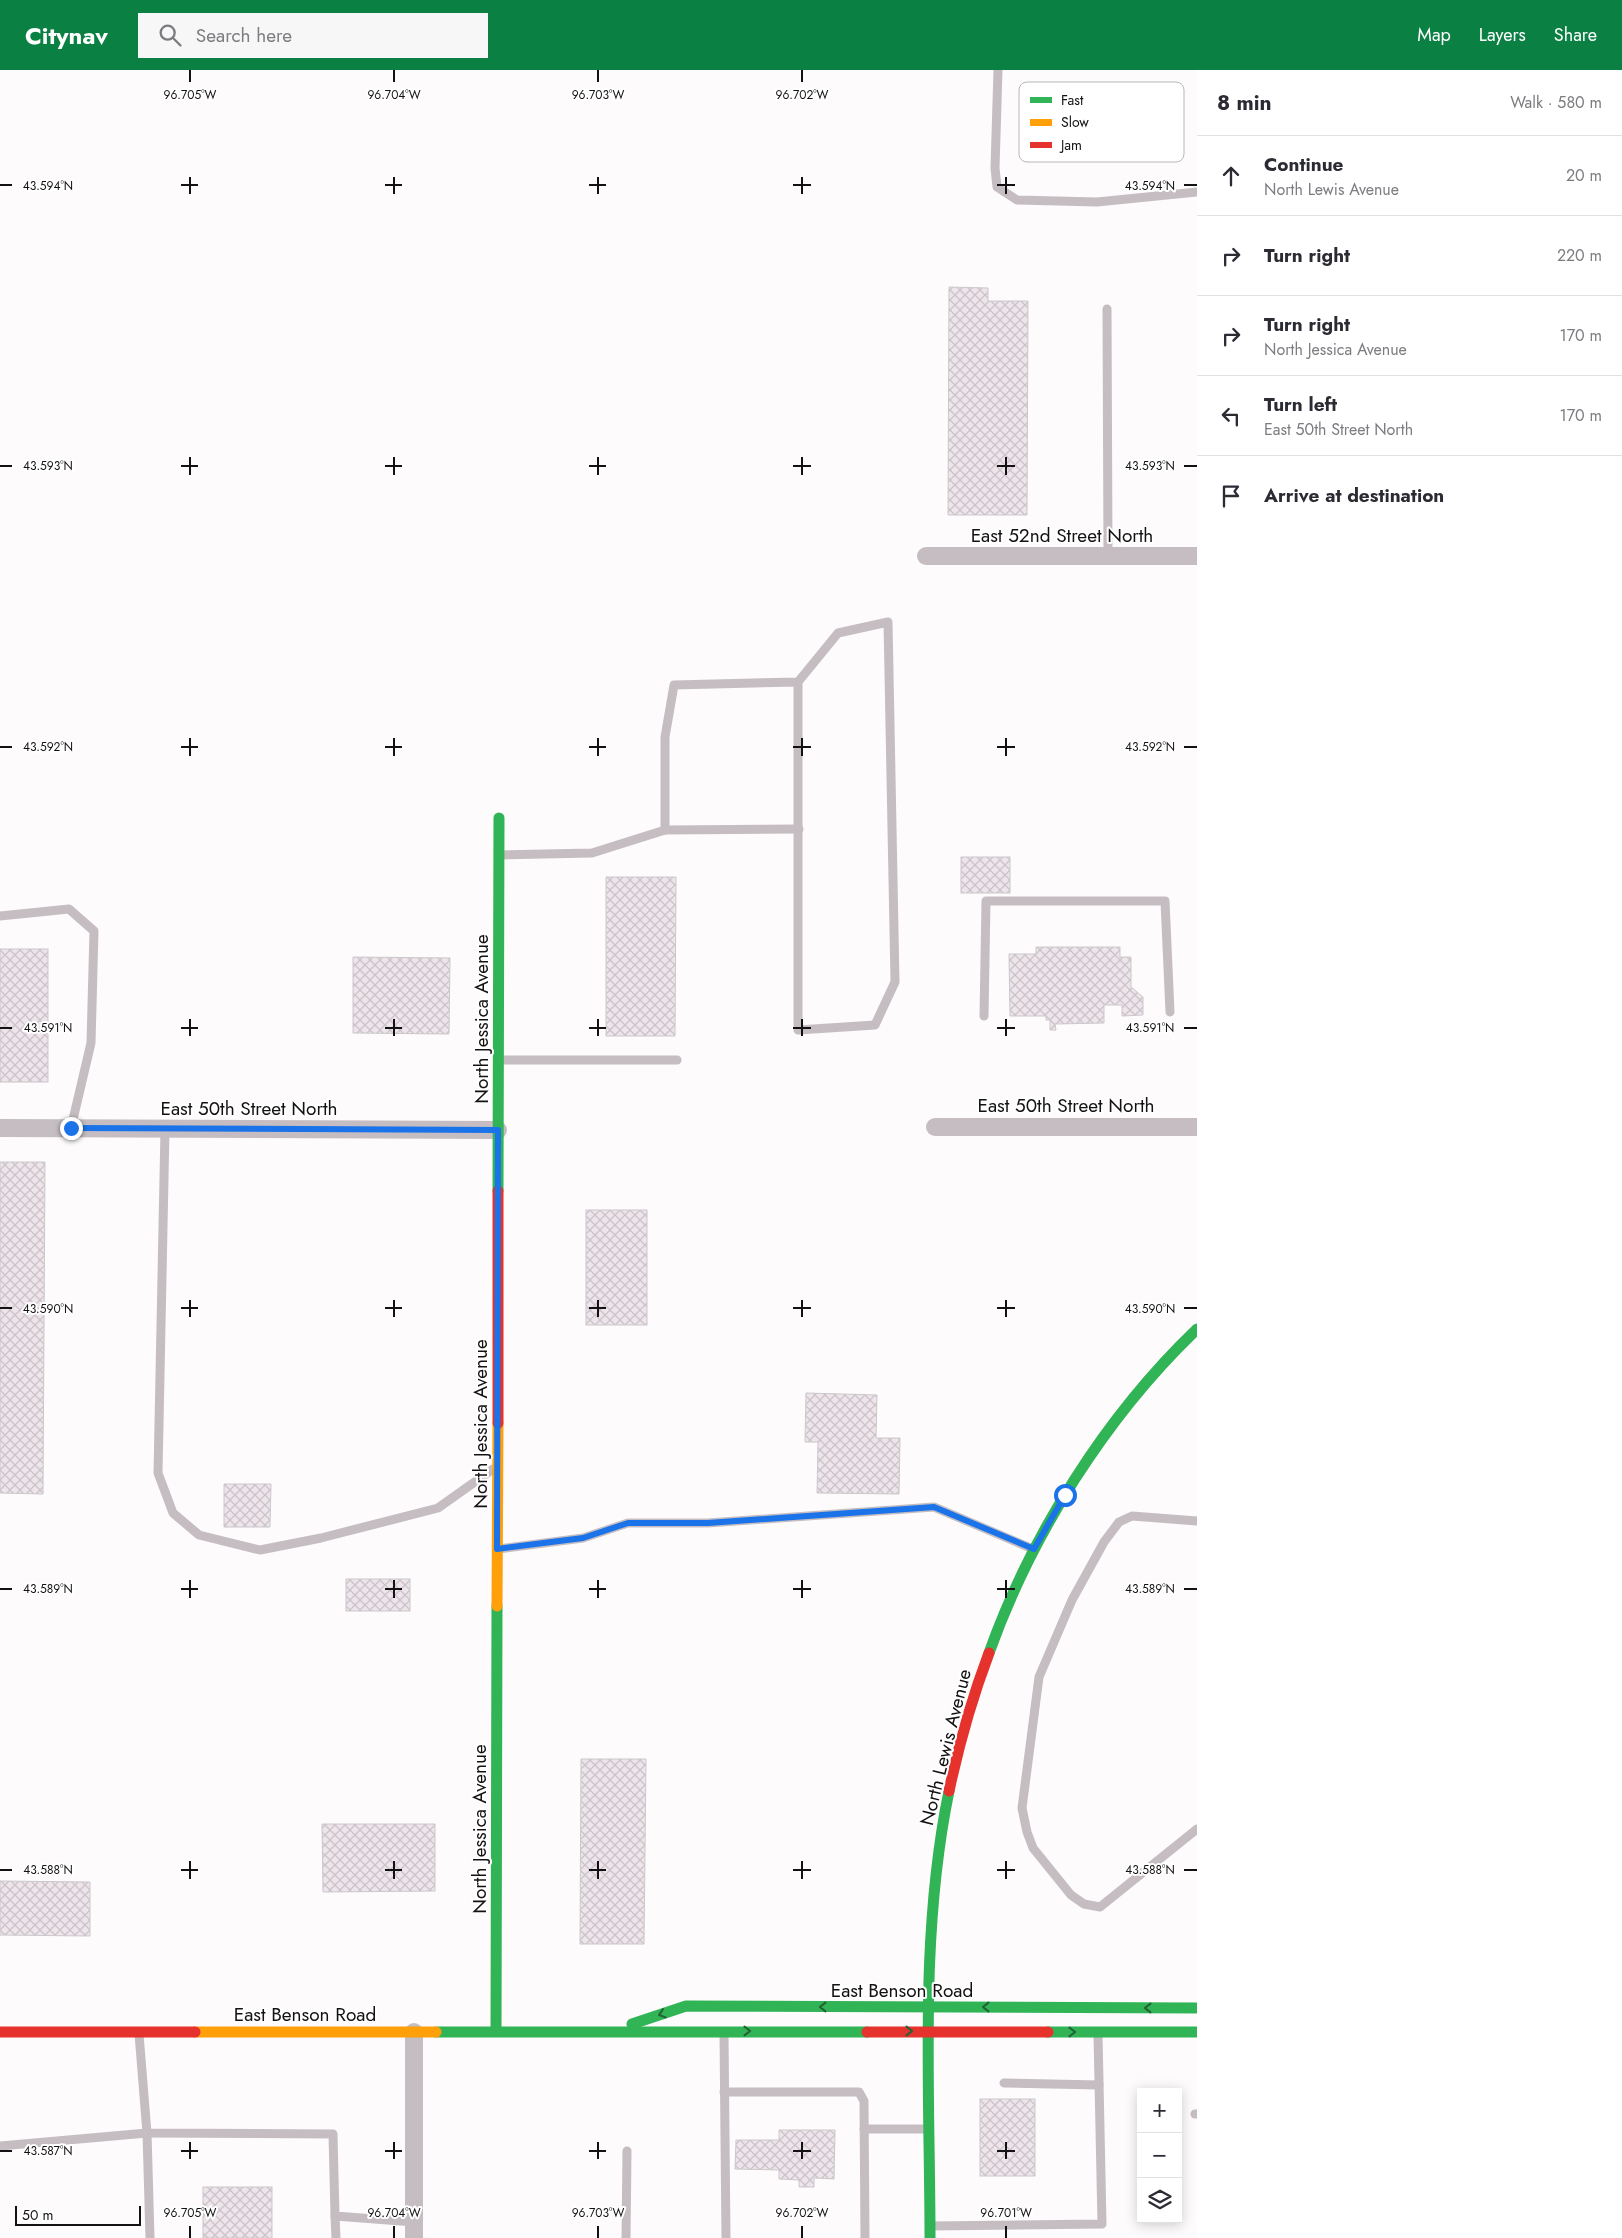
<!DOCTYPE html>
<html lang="en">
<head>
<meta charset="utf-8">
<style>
  :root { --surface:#fff; --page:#f7f7f7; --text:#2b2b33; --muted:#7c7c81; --line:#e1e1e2; --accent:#0b8043 }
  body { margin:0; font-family:Jost,sans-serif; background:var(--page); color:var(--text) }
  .controls { position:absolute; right:15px; bottom:15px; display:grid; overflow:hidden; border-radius:0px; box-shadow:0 2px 12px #0003 }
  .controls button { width:45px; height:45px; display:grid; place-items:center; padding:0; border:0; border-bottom:1px solid var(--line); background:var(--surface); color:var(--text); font:25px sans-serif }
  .scale { position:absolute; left:15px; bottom:12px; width:126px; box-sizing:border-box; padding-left:5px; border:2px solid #131112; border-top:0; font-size:14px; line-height:18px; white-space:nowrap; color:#131112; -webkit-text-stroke:4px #fff; paint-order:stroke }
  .stop { position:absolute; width:15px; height:15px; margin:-11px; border:4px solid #1a73e8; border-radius:50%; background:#fff }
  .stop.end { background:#1a73e8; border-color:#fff; box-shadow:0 1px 5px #0008 }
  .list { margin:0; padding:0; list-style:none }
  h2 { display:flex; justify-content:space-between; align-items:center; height:65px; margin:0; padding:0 20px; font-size:21px }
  h2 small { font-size:16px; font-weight:400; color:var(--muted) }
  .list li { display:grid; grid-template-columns:32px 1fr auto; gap:15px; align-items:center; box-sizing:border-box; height:80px; padding:0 20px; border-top:1px solid var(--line) }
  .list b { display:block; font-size:19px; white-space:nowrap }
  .list p { margin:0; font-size:16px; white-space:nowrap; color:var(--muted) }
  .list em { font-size:16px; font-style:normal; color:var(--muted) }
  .icon { flex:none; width:28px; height:28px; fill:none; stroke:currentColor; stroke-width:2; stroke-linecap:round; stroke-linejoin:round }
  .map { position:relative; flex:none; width:1197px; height:2168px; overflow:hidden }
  header { display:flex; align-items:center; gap:30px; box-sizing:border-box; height:70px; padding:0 25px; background:var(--accent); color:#fff }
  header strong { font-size:24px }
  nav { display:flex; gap:28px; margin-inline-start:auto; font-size:18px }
  .search { width:350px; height:45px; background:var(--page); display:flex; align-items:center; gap:12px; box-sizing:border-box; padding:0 18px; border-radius:0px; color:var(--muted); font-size:19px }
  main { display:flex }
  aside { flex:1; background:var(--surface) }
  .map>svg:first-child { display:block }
  .building { fill:url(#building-cross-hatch); stroke:#cac8c9 }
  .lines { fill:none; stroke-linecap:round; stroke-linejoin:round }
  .lane { stroke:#c5bdc2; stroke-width:9 }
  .street { stroke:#c5bdc2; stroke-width:18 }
  .fast { stroke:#30b455; stroke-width:11 }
  .slow { stroke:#ff9f0a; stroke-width:11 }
  .jam { stroke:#e5322d; stroke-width:11 }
  .oneway { stroke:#226234 }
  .route { stroke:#1a73e8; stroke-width:6 }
  .ticks { fill:none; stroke:#131112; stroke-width:2 }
  .labels { text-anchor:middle; stroke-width:4; stroke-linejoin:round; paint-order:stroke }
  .street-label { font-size:19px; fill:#131112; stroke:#fff }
  .key { fill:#fff; stroke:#b8b8b8; stroke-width:1 }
  .key-label { font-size:14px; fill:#131112 }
  .ticks-label { font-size:12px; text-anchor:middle; fill:#131112; stroke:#fff; stroke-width:4; stroke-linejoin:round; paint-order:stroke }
</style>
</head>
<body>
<header>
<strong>Citynav</strong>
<div class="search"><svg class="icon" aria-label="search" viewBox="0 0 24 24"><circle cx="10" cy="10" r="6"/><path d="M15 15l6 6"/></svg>Search here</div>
<nav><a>Map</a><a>Layers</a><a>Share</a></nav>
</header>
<main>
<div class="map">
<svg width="1197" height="2168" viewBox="0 0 1197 2168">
  <defs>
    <pattern id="building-cross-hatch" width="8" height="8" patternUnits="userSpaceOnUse" patternTransform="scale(1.25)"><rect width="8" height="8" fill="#eee4eb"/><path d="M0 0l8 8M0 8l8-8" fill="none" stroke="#cbc3c8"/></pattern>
  </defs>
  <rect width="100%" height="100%" fill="#fdfbfc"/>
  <!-- building -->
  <g class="building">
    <path d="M949 217 988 218V231H1028L1027 445H948Z"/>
    <rect x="961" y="787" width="49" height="36"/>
    <path d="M606 807H676L675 966H606Z"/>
    <path d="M1036 877H1120V887H1131V917L1143 927V945L1122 946V935H1104V953L1055 954 1056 960H1050V950H1046V946H1010L1009 884H1036Z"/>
    <rect x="0" y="879" width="48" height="133"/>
    <path d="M353 887 450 888 449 964 353 963Z"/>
    <path d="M0 1092H45L43 1424 0 1423Z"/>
    <rect x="586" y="1140" width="61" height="115"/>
    <path d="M806 1323 877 1325 876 1368H900L899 1424 817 1423 818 1372H805Z"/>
    <path d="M224 1414H271L270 1457H224Z"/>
    <rect x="346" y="1509" width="64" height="32"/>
    <path d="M581 1689H646L644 1874H580Z"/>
    <path d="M322 1754H435V1821L323 1822Z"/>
    <path d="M0 1811 90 1812V1866L0 1865Z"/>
    <rect x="980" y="2029" width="55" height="77"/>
    <path d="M779 2060H835L834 2109 814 2108V2117H799V2110L779 2109V2100L735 2099 736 2070H779Z"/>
    <rect x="203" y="2117" width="69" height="51"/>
  </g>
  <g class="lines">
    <!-- lane -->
    <g class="lane">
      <path d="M998 0 995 98 997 117 1017 130 1097 132 1197 122"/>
      <path d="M1107 239 1108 486"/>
      <path d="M665 760 799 759"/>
      <path d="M501 785 592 783 665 760V667L674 615 798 612V960L875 955 895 912 888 552 838 563 798 612"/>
      <path d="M0 846 69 839 94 861 91 973 71 1058"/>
      <path d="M984 946 986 831H1165L1170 942"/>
      <path d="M501 990H677"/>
      <path d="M165 1059 158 1403 173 1443 199 1465 260 1480 321 1468 438 1438 493 1399"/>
      <path d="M1197 1451 1132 1446 1119 1452 1104 1472 1072 1530 1039 1607 1022 1738 1027 1762 1033 1778 1071 1825 1084 1834 1100 1837 1197 1759"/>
      <path d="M498 1479 583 1468 628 1453H708L934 1437 1033 1479"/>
      <path d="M139 1964 147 2063 333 2064 335 2146 414 2152"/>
      <path d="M724 1964 726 2168"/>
      <path d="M1004 2013 1099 2015"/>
      <path d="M724 2022H859L864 2031 865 2168"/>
      <path d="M1195 2044H1197"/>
      <path d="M864 2059H929"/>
      <path d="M0 2076 147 2063 150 2168"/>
      <path d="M335 2146 336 2168"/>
      <path d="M930 2156 1102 2154 1098 1964"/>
      <path d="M626 2168 627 2081"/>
    </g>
    <!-- street -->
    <g class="street">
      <path d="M926 486H1197"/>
      <path d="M935 1057H1197"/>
      <path d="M0 1058 498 1060"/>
      <path d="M414 1962V2168"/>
    </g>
    <!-- fast -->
    <g class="fast">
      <path d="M498 1121 499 748"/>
      <path d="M989 1583C1031 1465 1106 1346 1197 1259"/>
      <path d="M632 1954 686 1936 1197 1938"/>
      <path d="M496 1961 497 1536"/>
      <path d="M436 1962H867"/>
      <path d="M1048 1962H1197"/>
      <path d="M930 2168C930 2020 919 1867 949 1721"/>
    </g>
    <!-- slow -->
    <g class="slow">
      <path d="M497 1536 498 1353"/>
      <path d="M195 1962H436"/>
    </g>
    <!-- jam -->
    <g class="jam">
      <path d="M498 1353V1121"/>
      <path d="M949 1721C959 1674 972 1628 989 1583"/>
      <path d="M0 1962H195"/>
      <path d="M867 1962H1048"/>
    </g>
  </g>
  <!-- one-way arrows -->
  <defs><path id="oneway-chevron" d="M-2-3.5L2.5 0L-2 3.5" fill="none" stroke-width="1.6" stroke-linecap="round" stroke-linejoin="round" transform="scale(1.25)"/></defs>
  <g class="oneway">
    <use href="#oneway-chevron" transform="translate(823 1937) rotate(-180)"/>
    <use href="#oneway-chevron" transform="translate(986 1937) rotate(-180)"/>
    <use href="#oneway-chevron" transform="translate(1148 1938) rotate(-180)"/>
    <use href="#oneway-chevron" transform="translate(662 1944) rotate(162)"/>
    <use href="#oneway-chevron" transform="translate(747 1961)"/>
    <use href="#oneway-chevron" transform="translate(909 1961)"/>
    <use href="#oneway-chevron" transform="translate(1072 1962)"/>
  </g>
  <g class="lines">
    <!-- route -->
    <path class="route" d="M71 1058 498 1060 497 1479 583 1468 628 1453H708L934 1437 1034 1479 1065 1425"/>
  </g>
  <!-- ticks -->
  <path class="ticks" d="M190 0V12M394 0V12M598 0V12M802 0V12M190 107V124M394 107V124M598 107V124M802 107V124M1006 107V124M0 115H12M181 115H198M385 115H402M589 115H606M793 115H811M997 115H1015M1184 115H1197M190 387V405M394 387V405M598 387V405M802 387V405M1006 387V405M0 396H12M181 396H198M385 396H402M589 396H606M793 396H811M997 396H1015M1184 396H1197M190 668V686M394 668V686M598 668V686M802 668V686M1006 668V686M0 677H12M181 677H198M385 677H402M589 677H606M793 677H811M997 677H1015M1184 677H1197M190 949V966M394 949V966M598 949V966M802 949V966M1006 949V966M0 958H12M181 958H198M385 958H402M589 958H606M793 958H811M997 958H1015M1184 958H1197M190 1230V1247M394 1230V1247M598 1230V1247M802 1230V1247M1006 1230V1247M0 1238H12M181 1238H198M385 1238H402M589 1238H606M793 1238H811M997 1238H1015M1184 1238H1197M190 1510V1528M394 1510V1528M598 1510V1528M802 1510V1528M1006 1510V1528M0 1519H12M181 1519H198M385 1519H402M589 1519H606M793 1519H811M997 1519H1015M1184 1519H1197M190 1791V1809M394 1791V1809M598 1791V1809M802 1791V1809M1006 1791V1809M0 1800H12M181 1800H198M385 1800H402M589 1800H606M793 1800H811M997 1800H1015M1184 1800H1197M190 2072V2089M394 2072V2089M598 2072V2089M802 2072V2089M1006 2072V2089M0 2081H12M181 2081H198M385 2081H402M589 2081H606M793 2081H811M997 2081H1015M190 2156V2168M394 2156V2168M598 2156V2168M802 2156V2168M1006 2156V2168"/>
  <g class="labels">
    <!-- street labels -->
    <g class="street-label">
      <text x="1062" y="472">East 52nd Street North</text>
      <text transform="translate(481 949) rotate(-90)" y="7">North Jessica Avenue</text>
      <text x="1066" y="1042">East 50th Street North</text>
      <text x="249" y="1045">East 50th Street North</text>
      <text transform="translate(480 1354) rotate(-90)" y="7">North Jessica Avenue</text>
      <text transform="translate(945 1677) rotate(-76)" y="7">North Lewis Avenue</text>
      <text transform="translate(479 1759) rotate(-90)" y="7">North Jessica Avenue</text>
      <text x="902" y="1927">East Benson Road</text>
      <text x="305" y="1951">East Benson Road</text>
    </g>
  </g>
  <!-- legend -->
  <rect x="1019" y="12" width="165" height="80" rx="8" class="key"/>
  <rect x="1030" y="27" width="22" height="6" fill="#30b455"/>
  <rect x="1030" y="49" width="22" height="7" fill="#ff9f0a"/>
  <rect x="1030" y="72" width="22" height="6" fill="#e5322d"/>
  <g class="key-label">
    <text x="1061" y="35">Fast</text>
    <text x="1061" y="57">Slow</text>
    <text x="1061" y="80">Jam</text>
  </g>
  <g class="ticks-label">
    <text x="190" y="29">96.705°W</text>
    <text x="394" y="29">96.704°W</text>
    <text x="598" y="29">96.703°W</text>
    <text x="802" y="29">96.702°W</text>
    <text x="48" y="120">43.594°N</text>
    <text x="1150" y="120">43.594°N</text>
    <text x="48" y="400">43.593°N</text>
    <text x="1150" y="400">43.593°N</text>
    <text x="48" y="681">43.592°N</text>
    <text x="1150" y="681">43.592°N</text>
    <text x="48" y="962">43.591°N</text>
    <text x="1150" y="962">43.591°N</text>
    <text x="48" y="1243">43.590°N</text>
    <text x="1150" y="1243">43.590°N</text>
    <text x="48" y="1523">43.589°N</text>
    <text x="1150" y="1523">43.589°N</text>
    <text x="48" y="1804">43.588°N</text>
    <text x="1150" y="1804">43.588°N</text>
    <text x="48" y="2085">43.587°N</text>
    <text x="190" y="2147">96.705°W</text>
    <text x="394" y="2147">96.704°W</text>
    <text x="598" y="2147">96.703°W</text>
    <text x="802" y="2147">96.702°W</text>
    <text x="1006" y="2147">96.701°W</text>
  </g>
</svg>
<div class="controls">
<button>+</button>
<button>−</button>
<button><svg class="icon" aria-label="layers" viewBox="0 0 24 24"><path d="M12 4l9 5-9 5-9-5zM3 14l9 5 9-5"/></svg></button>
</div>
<div class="scale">50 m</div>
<div class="stop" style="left:1065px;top:1425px"></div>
<div class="stop end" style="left:71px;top:1058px"></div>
</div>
<aside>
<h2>8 min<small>Walk · 580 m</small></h2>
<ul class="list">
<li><svg class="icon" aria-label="ahead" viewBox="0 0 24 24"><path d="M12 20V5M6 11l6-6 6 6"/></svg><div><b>Continue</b><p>North Lewis Avenue</p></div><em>20 m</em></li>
<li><svg class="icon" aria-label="right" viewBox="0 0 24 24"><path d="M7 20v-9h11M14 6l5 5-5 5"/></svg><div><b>Turn right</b></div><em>220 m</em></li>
<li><svg class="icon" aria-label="right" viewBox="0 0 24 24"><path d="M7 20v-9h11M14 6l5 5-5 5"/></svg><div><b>Turn right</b><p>North Jessica Avenue</p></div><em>170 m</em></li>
<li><svg class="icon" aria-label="left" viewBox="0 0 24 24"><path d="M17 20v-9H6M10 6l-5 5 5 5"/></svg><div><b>Turn left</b><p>East 50th Street North</p></div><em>170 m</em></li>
<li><svg class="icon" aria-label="arrive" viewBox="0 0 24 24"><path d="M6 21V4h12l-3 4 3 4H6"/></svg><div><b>Arrive at destination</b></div></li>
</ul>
</aside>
</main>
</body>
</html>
